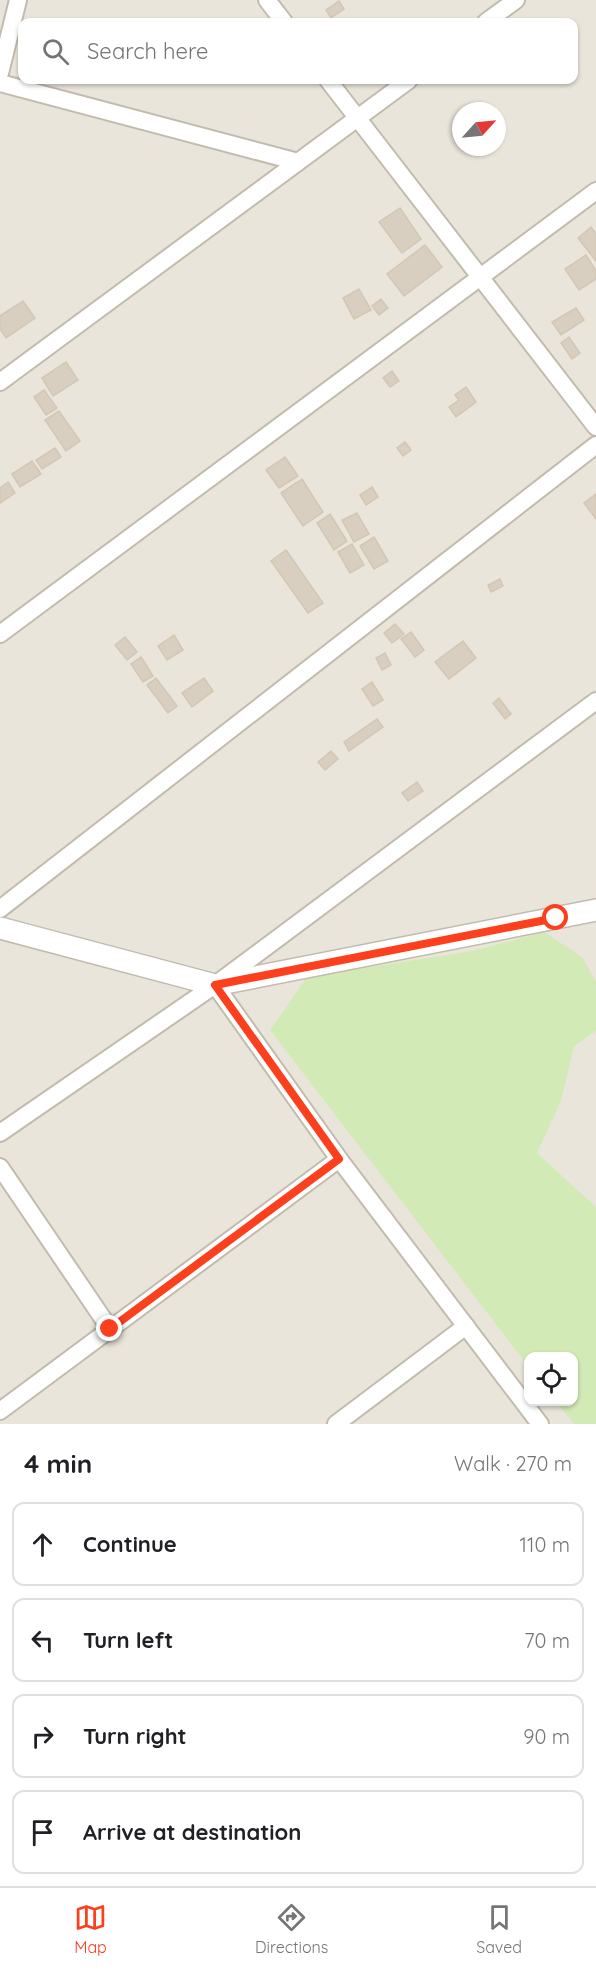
<!DOCTYPE html>
<html lang="en">
<head>
<meta charset="utf-8">
<style>
  :root { --surface:#fff; --page:#f6f6f6; --text:#202124; --muted:#757577; --line:#e0e0e0; --accent:#fc3f1d }
  body { margin:0; font-family:Quicksand,sans-serif; background:var(--page); color:var(--text) }
  .controls { position:absolute; right:18px; bottom:18px; display:grid; overflow:hidden; border-radius:12px; box-shadow:0 2px 4px #0004 }
  .controls button { width:54px; height:54px; display:grid; place-items:center; padding:0; border:0; border-bottom:2px solid var(--line); background:var(--surface); color:var(--text); font:30px sans-serif }
  .compass { position:absolute; left:452px; top:102px; width:54px; height:54px; border-radius:50%; background:var(--surface); box-shadow:0 2px 4px #0004; rotate:63deg }
  .stop { position:absolute; width:18px; height:18px; margin:-14px; border:4px solid #fc3f1d; border-radius:50%; background:#fff }
  .stop.end { background:#fc3f1d; border-color:#fff; box-shadow:0 2px 6px #0008 }
  .list { margin:0; padding:0; list-style:none }
  h2 { display:flex; justify-content:space-between; align-items:center; height:78px; margin:0; padding:0 24px; font-size:26px }
  h2 small { font-size:20px; font-weight:400; color:var(--muted) }
  .list li { display:grid; grid-template-columns:39px 1fr auto; gap:18px; align-items:center; box-sizing:border-box; height:84px; margin:0 12px 12px; padding:0 12px; border:2px solid var(--line); border-radius:12px }
  .list b { display:block; font-size:22px; white-space:nowrap }
  .list em { font-size:20px; font-style:normal; color:var(--muted) }
  .icon { flex:none; width:33px; height:33px; fill:none; stroke:currentColor; stroke-width:2; stroke-linecap:round; stroke-linejoin:round }
  .map { position:relative; flex:none; width:596px; height:1424px; overflow:hidden }
  .search { position:absolute; background:var(--surface); box-shadow:0 2px 4px #0004; left:18px; right:18px; top:18px; height:66px; display:flex; align-items:center; gap:15px; box-sizing:border-box; padding:0 21px; border-radius:12px; color:var(--muted); font-size:22px }
  .sheet { height:462px; background:var(--surface) }
  nav { display:flex; justify-content:space-around; align-items:center; box-sizing:border-box; height:84px; border-top:2px solid var(--line); background:var(--surface); font-size:16px; color:var(--muted) }
  nav a { display:grid; justify-items:center; gap:3px }
  nav .on { color:var(--accent) }
  .map>svg:first-child { display:block }
  .residential { fill:#eae5da; fill-rule:evenodd }
  .green { fill:#d2eab5 }
  .building { fill:#d8cfc1; stroke:#d3c7b4; stroke-width:1.5 }
  .lines { fill:none; stroke-linecap:round; stroke-linejoin:round }
  .minor-casing { stroke:#c2bbae; stroke-width:20 }
  .tertiary-casing { stroke:#c2bbae; stroke-width:24 }
  .minor { stroke:#fff; stroke-width:16 }
  .tertiary { stroke:#fff; stroke-width:21 }
  .route { stroke:#fc3f1d; stroke-width:8 }
</style>
</head>
<body>
<div class="map">
<svg width="596" height="1424" viewBox="0 0 596 1424">
  <rect width="100%" height="100%" fill="#f6f3ec"/>
  <!-- residential -->
  <path class="residential" d="M0 0H596V1424H0ZM22 22H574V80H22ZM461 111H497V147H461ZM528 1356H574V1402H528Z"/>
  <!-- green -->
  <path class="green" d="M544 932 582 957 596 981V1031L574 1046 561 1101 537 1153 596 1207V1424H574L556 1402H574V1356H528V1366L270 1030 307 977 472 951Z"/>
  <!-- building -->
  <g class="building">
    <path d="M339 1 344 9 331 18 326 10Z"/>
    <path d="M400 208 421 239 402 253 379 222Z"/>
    <path d="M591 227 596 234V261L578 238Z"/>
    <path d="M425 245 442 267 404 296 387 274Z"/>
    <path d="M586 255 596 271V279L579 290 565 269Z"/>
    <path d="M359 289 371 310 354 319 343 298Z"/>
    <path d="M381 299 388 308 379 315 372 306Z"/>
    <path d="M23 301 35 318 6 338 0 329V316Z"/>
    <path d="M576 308 584 320 561 335 552 322Z"/>
    <path d="M569 337 580 353 572 359 561 343Z"/>
    <path d="M66 362 78 380 53 396 42 378Z"/>
    <path d="M392 371 399 381 390 387 383 378Z"/>
    <path d="M466 387 476 402 456 417 449 407 459 400 455 395Z"/>
    <path d="M44 390 57 408 46 415 34 397Z"/>
    <path d="M59 411 80 441 66 451 45 420Z"/>
    <path d="M405 442 411 450 403 456 397 448Z"/>
    <path d="M55 448 61 457 42 469 36 460Z"/>
    <path d="M285 457 298 476 279 488 266 470Z"/>
    <path d="M32 461 41 474 20 487 12 474Z"/>
    <path d="M302 479 323 512 303 526 281 493Z"/>
    <path d="M8 482 15 493 0 503V488Z"/>
    <path d="M372 487 378 497 366 505 360 495Z"/>
    <path d="M596 494V519L584 503Z"/>
    <path d="M357 513 369 534 354 542 342 520Z"/>
    <path d="M330 514 347 541 334 550 317 523Z"/>
    <path d="M374 537 388 561 374 569 360 546Z"/>
    <path d="M352 544 364 565 350 573 338 552Z"/>
    <path d="M286 550 323 603 308 613 271 561Z"/>
    <path d="M500 579 503 586 491 592 488 585Z"/>
    <path d="M395 624 404 634 392 643 384 633Z"/>
    <path d="M411 632 424 650 415 657 401 639Z"/>
    <path d="M174 635 183 650 167 660 158 646Z"/>
    <path d="M125 637 137 652 127 660 115 645Z"/>
    <path d="M463 641 476 658 449 679 435 662Z"/>
    <path d="M385 653 391 665 382 670 376 658Z"/>
    <path d="M141 657 153 676 143 682 131 664Z"/>
    <path d="M156 678 177 706 168 713 147 685Z"/>
    <path d="M204 678 213 691 192 707 182 693Z"/>
    <path d="M372 682 383 700 373 706 362 689Z"/>
    <path d="M499 698 511 714 505 719 493 703Z"/>
    <path d="M377 719 383 727 349 751 344 742Z"/>
    <path d="M331 751 338 759 325 770 318 762Z"/>
    <path d="M417 782 423 791 408 801 402 793Z"/>
  </g>
  <g class="lines">
    <!-- minor casing -->
    <g class="minor-casing">
      <g id="minor">
        <path d="M267 0 284 22"/>
        <path d="M486 22 516 0"/>
        <path d="M0 73 18 0"/>
        <path d="M328 80 596 427"/>
        <path d="M0 83 298 162"/>
        <path d="M0 382 409 80"/>
        <path d="M0 634 596 191"/>
        <path d="M0 909 596 445"/>
        <path d="M215 985 339 1159 540 1424"/>
        <path d="M0 1133 215 985 596 701"/>
        <path d="M0 1167 110 1329"/>
        <path d="M0 1411 339 1159"/>
        <path d="M336 1424 466 1326"/>
      </g>
    </g>
    <!-- tertiary casing -->
    <g class="tertiary-casing">
      <path id="tertiary" d="M0 928 215 985 596 910"/>
    </g>
    <!-- minor -->
    <use href="#minor" class="minor"/>
    <!-- tertiary -->
    <use href="#tertiary" class="tertiary"/>
  </g>
  <g class="lines">
    <!-- route -->
    <path class="route" d="M110 1329 339 1159 215 985 556 918"/>
  </g>
</svg>
<div class="controls">
<button><svg class="icon" aria-label="locate" viewBox="0 0 24 24"><circle cx="12" cy="12" r="6"/><path d="M12 2v4M12 18v4M2 12h4M18 12h4"/></svg></button>
</div>
<svg class="compass" viewBox="-18 -18 36 36"><path d="M0-13l5 13h-10z" fill="#e53935"/><path d="M0 13l5-13h-10z" fill="#757577"/></svg>
<div class="stop" style="left:556px;top:918px"></div>
<div class="stop end" style="left:110px;top:1329px"></div>
<div class="search"><svg class="icon" aria-label="search" viewBox="0 0 24 24"><circle cx="10" cy="10" r="6"/><path d="M15 15l6 6"/></svg>Search here</div>
</div>
<section class="sheet">
<h2>4 min<small>Walk · 270 m</small></h2>
<ul class="list">
<li><svg class="icon" aria-label="ahead" viewBox="0 0 24 24"><path d="M12 20V5M6 11l6-6 6 6"/></svg><div><b>Continue</b></div><em>110 m</em></li>
<li><svg class="icon" aria-label="left" viewBox="0 0 24 24"><path d="M17 20v-9H6M10 6l-5 5 5 5"/></svg><div><b>Turn left</b></div><em>70 m</em></li>
<li><svg class="icon" aria-label="right" viewBox="0 0 24 24"><path d="M7 20v-9h11M14 6l5 5-5 5"/></svg><div><b>Turn right</b></div><em>90 m</em></li>
<li><svg class="icon" aria-label="arrive" viewBox="0 0 24 24"><path d="M6 21V4h12l-3 4 3 4H6"/></svg><div><b>Arrive at destination</b></div></li>
</ul>
</section>
<nav>
<a class="on"><svg class="icon" aria-label="map" viewBox="0 0 24 24"><path d="M3 6l6-2 6 2 6-2v14l-6 2-6-2-6 2zM9 4v14M15 6v14"/></svg>Map</a>
<a><svg class="icon" aria-label="directions" viewBox="0 0 24 24"><path d="M12 3l9 9-9 9-9-9zM9 14v-3h6M13 9l2 2-2 2"/></svg>Directions</a>
<a><svg class="icon" aria-label="saved" viewBox="0 0 24 24"><path d="M7 4h10v16l-5-4-5 4z"/></svg>Saved</a>
</nav>
</body>
</html>
